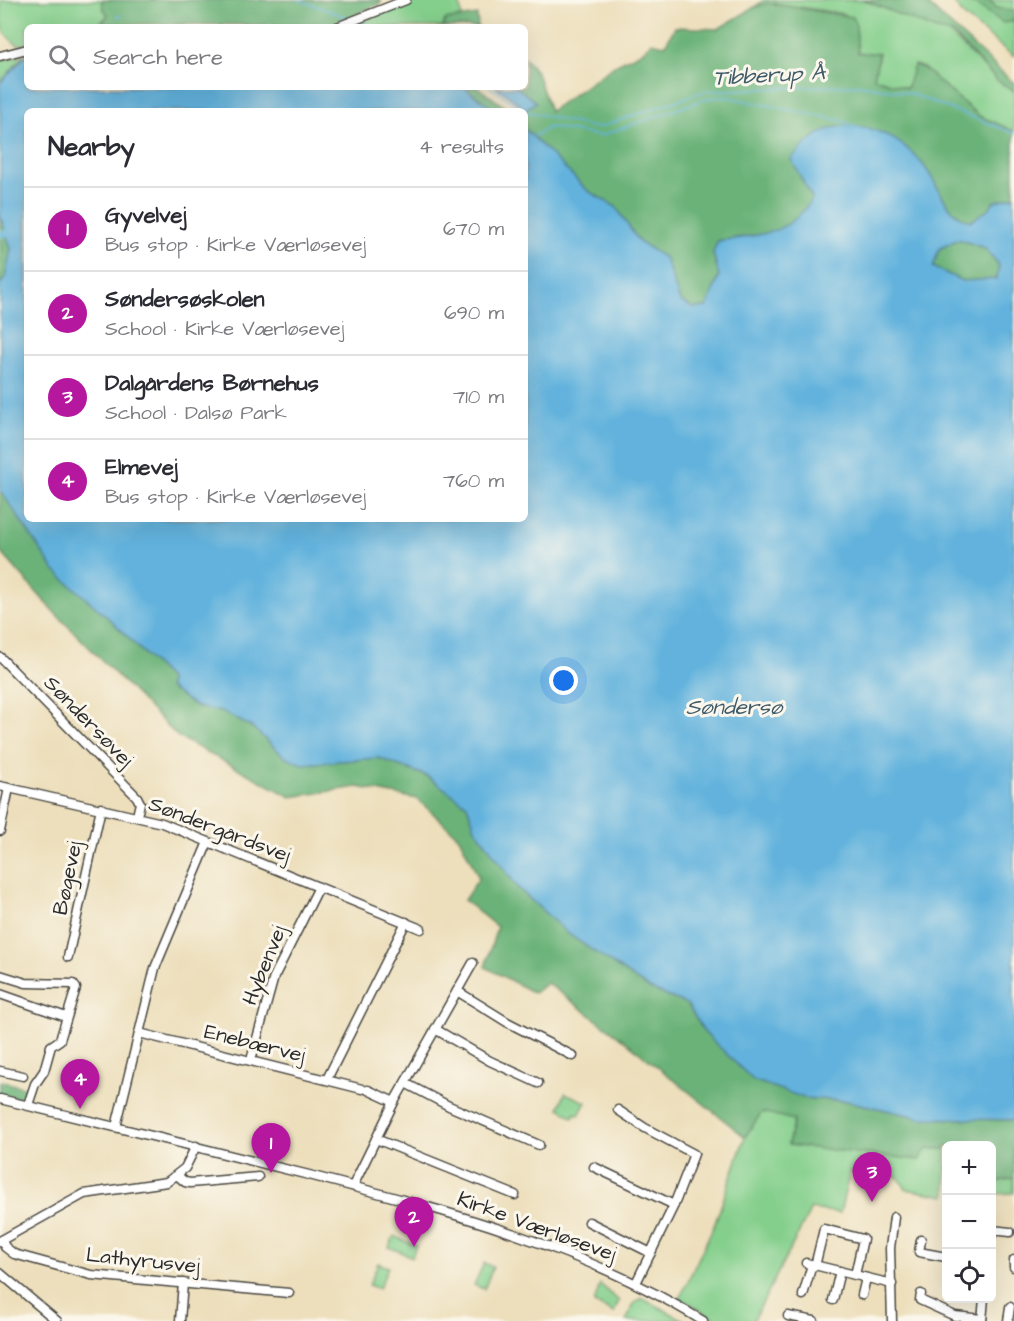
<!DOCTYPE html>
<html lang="en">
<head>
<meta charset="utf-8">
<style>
  :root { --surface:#fff; --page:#f7f7f7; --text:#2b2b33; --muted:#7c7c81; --line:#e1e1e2; --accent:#b5179e }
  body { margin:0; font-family:"Architects Daughter",sans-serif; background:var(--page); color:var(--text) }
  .controls { position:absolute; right:18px; bottom:18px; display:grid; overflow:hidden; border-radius:9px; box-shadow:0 6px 24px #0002 }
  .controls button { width:54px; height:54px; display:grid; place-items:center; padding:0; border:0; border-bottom:2px solid var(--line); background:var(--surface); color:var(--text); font:30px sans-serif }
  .you { position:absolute; left:564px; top:681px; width:21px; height:21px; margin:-15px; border:4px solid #fff; border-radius:50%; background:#1a73e8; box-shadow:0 0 0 9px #1a73e833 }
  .badge { display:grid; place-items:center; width:39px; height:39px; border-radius:50%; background:var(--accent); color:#fff; font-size:20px; font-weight:700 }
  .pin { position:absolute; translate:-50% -50px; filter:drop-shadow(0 2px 3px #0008) }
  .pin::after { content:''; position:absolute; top:32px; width:21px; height:18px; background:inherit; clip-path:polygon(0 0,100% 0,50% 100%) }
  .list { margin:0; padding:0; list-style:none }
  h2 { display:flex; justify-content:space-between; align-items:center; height:78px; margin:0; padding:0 24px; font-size:26px }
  h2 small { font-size:20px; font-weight:400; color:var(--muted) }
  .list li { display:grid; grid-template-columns:39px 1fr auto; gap:18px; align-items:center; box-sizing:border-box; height:84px; padding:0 24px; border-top:2px solid var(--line) }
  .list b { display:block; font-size:22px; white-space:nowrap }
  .list p { margin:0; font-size:20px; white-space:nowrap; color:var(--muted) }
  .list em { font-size:20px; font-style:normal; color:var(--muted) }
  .icon { flex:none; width:33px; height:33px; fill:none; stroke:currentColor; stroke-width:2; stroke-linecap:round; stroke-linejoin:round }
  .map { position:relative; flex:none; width:1014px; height:1321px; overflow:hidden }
  .search { position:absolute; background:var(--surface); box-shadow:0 6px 24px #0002; left:24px; top:24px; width:504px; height:66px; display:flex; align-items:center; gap:15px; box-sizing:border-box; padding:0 21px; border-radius:9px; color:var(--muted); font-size:22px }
  .panel { position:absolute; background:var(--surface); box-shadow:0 6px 24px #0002; left:24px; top:108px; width:504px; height:414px; border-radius:9px }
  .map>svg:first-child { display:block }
  .green { fill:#84cf8c; stroke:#587d5c; stroke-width:1.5 }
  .forest { fill:#6bb278; stroke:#4b6e52; stroke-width:1.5 }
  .water { fill:#62b2dd; stroke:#466e84; stroke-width:1.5; fill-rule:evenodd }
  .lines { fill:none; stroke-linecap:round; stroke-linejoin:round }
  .stream { stroke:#62b2dd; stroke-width:1.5 }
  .canal { stroke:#62b2dd; stroke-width:6 }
  .minor-casing { stroke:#484641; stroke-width:11 }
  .minor { stroke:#fff; stroke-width:8 }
  .labels { text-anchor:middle; stroke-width:6; stroke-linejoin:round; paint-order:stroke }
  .street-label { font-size:21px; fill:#2b2b2b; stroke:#fbf7ec }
  .water-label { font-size:22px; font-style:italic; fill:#3e5a69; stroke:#fbf7ec }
</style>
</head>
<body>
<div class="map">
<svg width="1014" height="1321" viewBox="0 0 1014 1321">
  <rect width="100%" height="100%" fill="#fbf7ec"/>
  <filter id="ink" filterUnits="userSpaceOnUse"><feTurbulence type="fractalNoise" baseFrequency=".0167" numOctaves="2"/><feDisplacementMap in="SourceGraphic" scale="12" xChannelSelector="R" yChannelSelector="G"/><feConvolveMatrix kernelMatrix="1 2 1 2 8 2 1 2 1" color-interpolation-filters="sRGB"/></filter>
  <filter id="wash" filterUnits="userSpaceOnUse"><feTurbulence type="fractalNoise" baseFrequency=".008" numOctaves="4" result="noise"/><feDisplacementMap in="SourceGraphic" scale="24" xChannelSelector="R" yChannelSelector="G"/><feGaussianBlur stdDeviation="1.35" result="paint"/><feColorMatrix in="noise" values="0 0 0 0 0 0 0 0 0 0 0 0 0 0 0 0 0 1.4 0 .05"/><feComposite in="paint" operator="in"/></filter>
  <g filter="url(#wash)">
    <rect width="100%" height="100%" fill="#eddfbc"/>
    <!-- green -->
    <g class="green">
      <path d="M1 0H102L103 8 108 15C93 36 51 27 27 27V43L19 45C0 35 0 23 1 0Z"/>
      <path d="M414 0H459L462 17 445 20 443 27H347Z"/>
      <path d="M764 0H864L936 30H946L998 81 1014 91V132L979 116 923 68 911 79 907 89 874 78 879 53 858 54 856 26 844 14 775 3 753 8Z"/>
      <path d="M952 0H1014V57L964 16Z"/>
      <path d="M24 55 0 83V60Z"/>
      <path d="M565 1093 586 1102 579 1115 575 1113 573 1117 559 1108Z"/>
      <path d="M761 1111 794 1120 788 1144 946 1149V1196L906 1189 898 1177 850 1172 840 1213 811 1209 753 1321H719L680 1298 715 1223 745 1137Z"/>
      <path d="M1014 1178V1193L992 1194V1183Z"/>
      <path d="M394 1236 416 1246 412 1257 389 1247Z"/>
      <path d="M378 1263 388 1267 379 1289 369 1285Z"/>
      <path d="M484 1263 493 1267 484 1289 474 1285Z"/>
      <path d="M600 1284 619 1301 614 1313 594 1303Z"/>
      <path d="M641 1298 686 1321H626L634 1304Z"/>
    </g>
    <!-- forest -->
    <g class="forest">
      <path d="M102 0H380L381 3 334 25 102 24 108 15 103 8Z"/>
      <path d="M864 0H923L1014 83V91L998 81 952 33 936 30Z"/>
      <path d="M961 0H989L997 8 1014 11V21L1003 23 977 5Z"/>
      <path d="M767 3 853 17 856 26 858 53H879L874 78 907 88 914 65 923 68 979 116 1014 131V196L1009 197 971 221C947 215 940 189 927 171 922 164 916 158 911 152L813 198 802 216 775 232 718 241 713 252 719 275 707 307 693 308 680 301 665 258 639 242 616 207 588 191 525 129 526 109 536 102 516 87H525V58L537 73 550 111 617 64 645 50 651 42 665 45 675 27 718 29 753 8Z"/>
      <path d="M477 15 478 27H443L445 20Z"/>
      <path d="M464 87H477L511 111H496Z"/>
      <path d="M0 215 11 249 5 279 0 283Z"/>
      <path d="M958 239 985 248 999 265 997 279 962 281 933 267 939 249Z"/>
      <path d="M0 490 114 623 169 679V688L197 707 223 712 252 727 285 757 302 764 379 758 427 776 467 805 475 828 517 887 567 933 650 989 687 1004 705 1033 804 1098 847 1101 921 1118 1014 1120V1178L992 1183V1146H946V1149H927L919 1160 788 1145 794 1120 762 1112 745 1137 629 1044 547 983 534 993 485 967 497 927 464 900 479 878 459 837 417 799 358 787 291 797 178 737 53 611 0 551Z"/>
      <path d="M0 1081 27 1088 24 1100 0 1094Z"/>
    </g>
    <!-- water -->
    <g class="water">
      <path d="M27 54V87H464L496 111H27V519H525V129L588 191 616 207 639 242 665 258 680 301 693 308 707 307 719 276 713 252 718 241C757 235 791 236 812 198L791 159C801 149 813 135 827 130 864 116 906 140 927 170 940 189 947 216 971 221L990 208 993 202 1014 196V1120L921 1118 847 1101 804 1098 753 1080 705 1033 687 1004 650 989 567 933 517 887 475 828 467 805 427 776 379 758 302 764 285 757 252 727 223 712 197 707 169 688V679L114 623 54 570 0 490V284L5 279 11 249 0 215V83ZM958 239 985 248 999 265 997 279 962 281 933 267 939 249Z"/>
      <path d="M496 87H516L536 102 526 109Z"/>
    </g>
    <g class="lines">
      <!-- stream -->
      <g class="stream">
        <path d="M299 0 349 18"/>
        <path d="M117 16H122"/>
        <path d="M359 22 375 27"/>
        <path d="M490 87 523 110"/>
        <path d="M525 111 597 128 705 91 859 85 909 93 1014 133"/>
        <path d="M534 136 550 127 600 136 709 98 727 97 843 121 855 127"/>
      </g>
      <!-- canal -->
      <path class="canal" d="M0 235 7 232"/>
    </g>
  </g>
  <g filter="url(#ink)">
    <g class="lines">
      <!-- minor casing -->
      <g class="minor-casing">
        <g id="minor">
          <path d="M337 27 406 0"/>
          <path d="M0 56 27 49"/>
          <path d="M0 657 137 797 140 803 137 816"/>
          <path d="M0 786 162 823 421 929"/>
          <path d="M0 831 9 788"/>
          <path d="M68 957 101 808"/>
          <path d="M0 975 26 983 73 984 76 988 60 1040 51 1046 44 1071 35 1084 28 1105"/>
          <path d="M457 991 507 1022 573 1056"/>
          <path d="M0 994 66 1017"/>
          <path d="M435 1029 490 1061 538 1083"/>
          <path d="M139 1033 362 1089"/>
          <path d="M251 1060 274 977 319 887"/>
          <path d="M0 1071 23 1076"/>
          <path d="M327 1079 406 922"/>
          <path d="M405 1083 449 1106 539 1145"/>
          <path d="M368 1090 394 1102"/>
          <path d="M0 1099C104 1124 209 1150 313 1176 448 1211 584 1247 703 1321"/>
          <path d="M618 1110 645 1128 694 1154 674 1205 636 1283"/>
          <path d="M116 1127 155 968 208 842"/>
          <path d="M376 1139 515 1195"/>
          <path d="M594 1167 674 1205"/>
          <path d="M178 1176 185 1182 190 1183 258 1177"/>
          <path d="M353 1186 394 1102 473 963"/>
          <path d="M589 1222 651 1253"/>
          <path d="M992 1235V1230L1010 1232"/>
          <path d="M2 1240 5 1247 14 1254 91 1275 289 1293"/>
          <path d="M921 1240 919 1252 946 1257"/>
          <path d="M0 1241 84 1194 167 1182 185 1168 196 1146"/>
          <path d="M1014 1260V1267"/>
          <path d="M806 1263 892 1284"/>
          <path d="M815 1266 824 1229 863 1239 855 1275"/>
          <path d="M0 1273 57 1321"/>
          <path d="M921 1294 920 1300 955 1316 982 1319"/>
          <path d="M803 1295 812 1265"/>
          <path d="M862 1295 866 1278"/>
          <path d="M833 1300 840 1271"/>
          <path d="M788 1316 814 1321"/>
          <path d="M180 1321 183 1283"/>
          <path d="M892 1321 890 1248 894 1217"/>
          <path d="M982 1321 984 1298"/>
          <path d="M1008 1321 1010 1307"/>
        </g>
      </g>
      <!-- minor -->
      <use href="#minor" class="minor"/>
    </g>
  </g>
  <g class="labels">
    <!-- street labels -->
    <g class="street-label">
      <text transform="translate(89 721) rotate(46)" y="7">Søndersøvej</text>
      <text transform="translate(220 829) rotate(21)" y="7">Søndergårdsvej</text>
      <text transform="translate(67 878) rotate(-78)" y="7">Bøgevej</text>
      <text transform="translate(264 965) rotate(-68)" y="7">Hybenvej</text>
      <text transform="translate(255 1043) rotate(14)" y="7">Enebærvej</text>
      <text transform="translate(537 1226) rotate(20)" y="7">Kirke Værløsevej</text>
      <text transform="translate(143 1260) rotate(6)" y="7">Lathyrusvej</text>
    </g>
    <!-- water labels -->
    <g class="water-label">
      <text transform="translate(769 74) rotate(-3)" y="8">Tibberup Å</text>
      <text x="734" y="714">Søndersø</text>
    </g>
  </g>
</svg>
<div class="controls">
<button>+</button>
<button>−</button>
<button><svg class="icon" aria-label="locate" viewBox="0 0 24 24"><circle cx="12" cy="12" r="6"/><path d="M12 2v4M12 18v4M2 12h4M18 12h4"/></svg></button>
</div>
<div class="you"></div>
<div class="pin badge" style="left:271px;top:1173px">1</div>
<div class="pin badge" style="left:414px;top:1247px">2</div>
<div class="pin badge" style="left:872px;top:1202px">3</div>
<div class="pin badge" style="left:80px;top:1109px">4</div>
<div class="search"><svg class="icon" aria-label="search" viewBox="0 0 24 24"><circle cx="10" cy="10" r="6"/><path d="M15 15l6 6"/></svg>Search here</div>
<section class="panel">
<h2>Nearby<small>4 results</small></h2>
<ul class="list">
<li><span class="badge">1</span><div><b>Gyvelvej</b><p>Bus stop · Kirke Værløsevej</p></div><em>670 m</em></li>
<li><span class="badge">2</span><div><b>Søndersøskolen</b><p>School · Kirke Værløsevej</p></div><em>690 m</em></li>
<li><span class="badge">3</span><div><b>Dalgårdens Børnehus</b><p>School · Dalsø Park</p></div><em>710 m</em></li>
<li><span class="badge">4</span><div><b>Elmevej</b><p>Bus stop · Kirke Værløsevej</p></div><em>760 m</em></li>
</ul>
</section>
</div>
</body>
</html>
